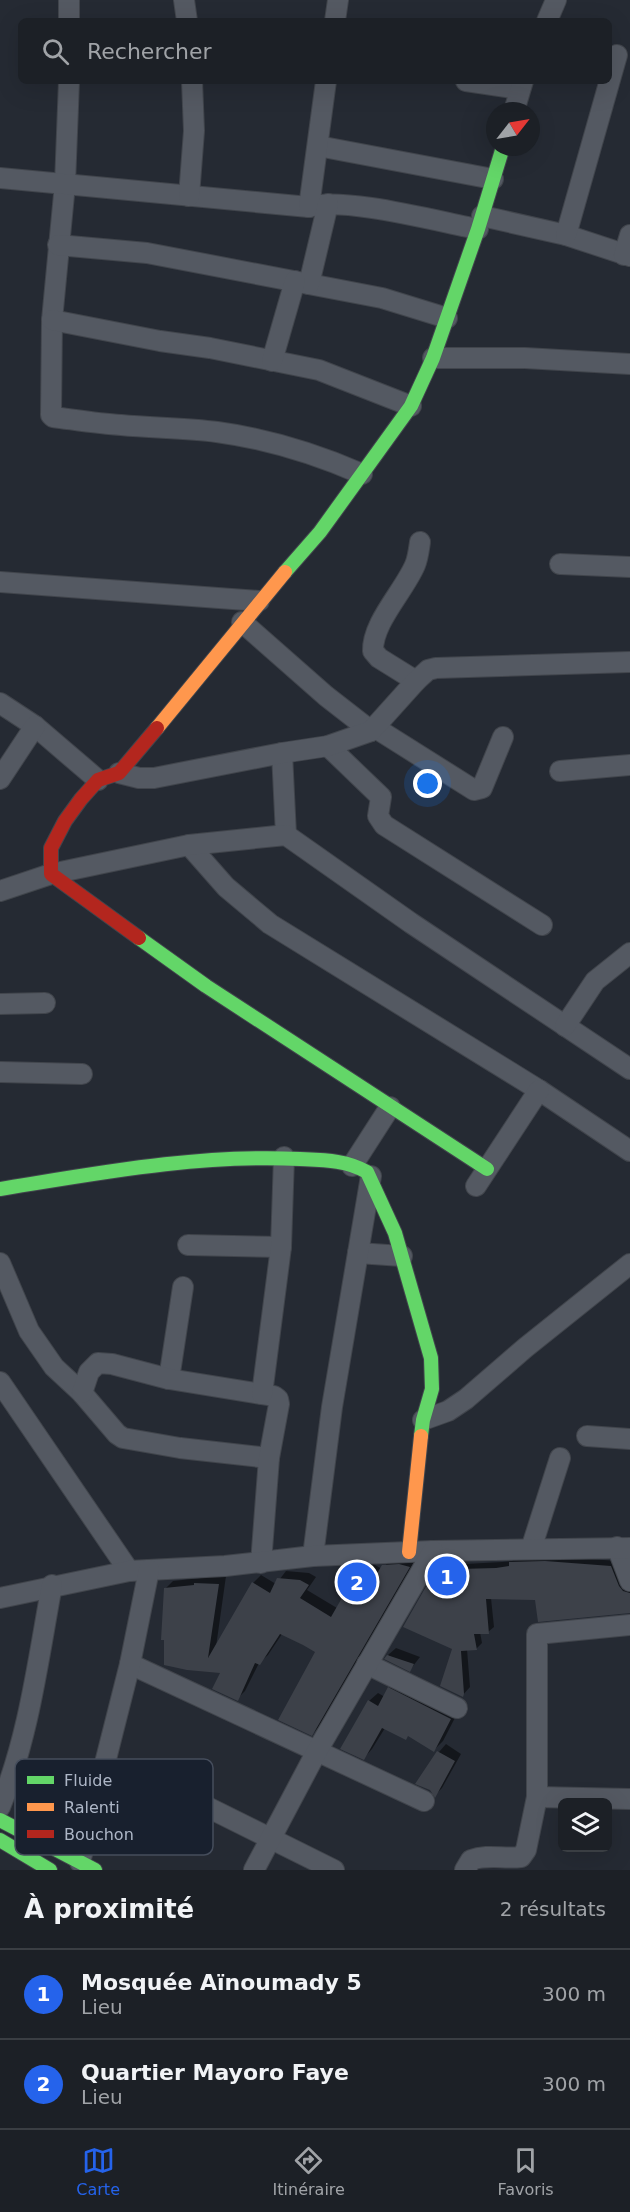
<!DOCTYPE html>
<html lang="fr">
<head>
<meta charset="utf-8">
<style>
  :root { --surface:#1c2026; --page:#292d32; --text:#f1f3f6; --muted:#a0a3a7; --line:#3a3e43; --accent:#2563eb }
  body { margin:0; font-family:"DejaVu Sans",sans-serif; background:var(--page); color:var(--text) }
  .controls { position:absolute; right:18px; bottom:18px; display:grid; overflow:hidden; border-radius:9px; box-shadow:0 6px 24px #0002 }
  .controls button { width:54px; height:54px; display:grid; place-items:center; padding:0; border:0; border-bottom:2px solid var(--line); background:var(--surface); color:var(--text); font:30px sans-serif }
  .compass { position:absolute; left:486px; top:102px; width:54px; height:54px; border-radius:50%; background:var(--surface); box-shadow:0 6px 24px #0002; rotate:59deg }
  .you { position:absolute; left:428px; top:784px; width:21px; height:21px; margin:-15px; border:4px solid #fff; border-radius:50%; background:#1a73e8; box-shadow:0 0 0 9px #1a73e833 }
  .badge { display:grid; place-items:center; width:39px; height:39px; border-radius:50%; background:var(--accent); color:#fff; font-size:20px; font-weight:700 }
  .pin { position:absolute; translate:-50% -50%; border:3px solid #fff; box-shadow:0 2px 6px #0006 }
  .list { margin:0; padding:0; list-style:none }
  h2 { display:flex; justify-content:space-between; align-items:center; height:78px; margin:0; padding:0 24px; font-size:26px }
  h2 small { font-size:20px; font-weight:400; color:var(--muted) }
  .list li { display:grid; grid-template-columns:39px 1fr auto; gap:18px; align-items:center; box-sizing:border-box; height:90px; padding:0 24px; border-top:2px solid var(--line) }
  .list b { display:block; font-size:22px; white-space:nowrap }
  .list p { margin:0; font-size:20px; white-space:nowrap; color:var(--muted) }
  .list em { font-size:20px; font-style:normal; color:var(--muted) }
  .icon { flex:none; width:33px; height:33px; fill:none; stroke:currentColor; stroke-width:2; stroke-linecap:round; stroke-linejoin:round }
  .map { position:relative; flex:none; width:630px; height:1870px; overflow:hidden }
  .search { position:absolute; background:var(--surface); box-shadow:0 6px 24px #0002; left:18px; right:18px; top:18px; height:66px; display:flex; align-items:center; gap:15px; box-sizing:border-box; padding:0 21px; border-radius:9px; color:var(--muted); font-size:22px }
  .sheet { height:258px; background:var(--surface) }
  nav { display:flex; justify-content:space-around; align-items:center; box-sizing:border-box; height:84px; border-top:2px solid var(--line); background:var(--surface); font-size:16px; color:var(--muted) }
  nav a { display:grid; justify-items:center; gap:3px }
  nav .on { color:var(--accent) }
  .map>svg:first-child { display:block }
  .shadow { fill:#0007 }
  .building { fill:#3d4149 }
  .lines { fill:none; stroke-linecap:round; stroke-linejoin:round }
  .street-casing { stroke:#41454c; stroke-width:22 }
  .fast-casing { stroke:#41454c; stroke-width:16 }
  .slow-casing { stroke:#41454c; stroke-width:16 }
  .jam-casing { stroke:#41454c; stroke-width:16 }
  .street { stroke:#545962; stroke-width:20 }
  .fast { stroke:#63d668; stroke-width:14 }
  .slow { stroke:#ff974d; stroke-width:14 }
  .jam { stroke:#b3261e; stroke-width:14 }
  .key { fill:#18202e; stroke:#454d5c; stroke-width:1.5 }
  .key-label { font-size:16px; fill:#adb6c6 }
</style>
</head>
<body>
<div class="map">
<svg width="630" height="1870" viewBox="0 0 630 1870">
  <rect width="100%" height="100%" fill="#252a33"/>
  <!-- shadow -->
  <g class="shadow">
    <path d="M552 1556 617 1561 630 1584V1612L537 1599 491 1598 494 1627 488 1632H480L482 1643 476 1649H467L470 1687 462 1696 454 1648 405 1626 440 1568 446 1562 465 1564 502 1562 512 1561 516 1557Z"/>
    <path d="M392 1558 416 1559 320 1726 312 1734 317 1651 282 1634 268 1655 259 1663 245 1691 237 1699 222 1671 165 1663V1589L173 1581 201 1578 204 1576H226L216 1647 253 1583 261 1575 276 1584 286 1571 309 1573 316 1577 307 1590 337 1608 360 1568 368 1561 382 1569Z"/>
    <path d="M396 1648 420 1657 410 1670 388 1655Z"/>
    <path d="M398 1680 459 1710 443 1741 434 1750 409 1735 385 1728 372 1749 364 1758 369 1701 378 1693 385 1697 389 1688Z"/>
    <path d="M446 1744 461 1754 442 1788 435 1795 431 1789 418 1783 439 1752Z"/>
  </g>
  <!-- building -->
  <g class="building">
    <path d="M545 1561 611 1566 619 1586 623 1591 630 1593V1613L538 1622 535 1600 486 1599 489 1634H474L477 1650 461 1651 464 1694 463 1697 440 1686 452 1649 403 1627 428 1583 430 1585 439 1567 459 1569 496 1568 509 1566V1562Z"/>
    <path d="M399 1564 410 1567 312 1736 278 1720 315 1652 303 1645 280 1634 260 1665 255 1663 238 1701 212 1689 220 1673 187 1670 164 1665V1640H161L164 1588 194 1585V1583L219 1584 208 1658 252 1582 270 1593 277 1578 300 1580 309 1585 300 1598 331 1617 359 1568 375 1577 382 1565Z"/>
    <path d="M387 1655 414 1664 410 1672 384 1659Z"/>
    <path d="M388 1687 451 1719 434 1752 408 1736 406 1740 382 1728 364 1760 340 1749 368 1700 378 1706Z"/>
    <path d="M437 1751 455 1761 435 1798 430 1790 415 1784Z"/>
  </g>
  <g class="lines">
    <!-- street casing -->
    <g class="street-casing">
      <g id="street">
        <path d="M69 0V21"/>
        <path d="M184 0 187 21"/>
        <path d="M335 21 338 0"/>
        <path d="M547 21 556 0"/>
        <path d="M69 81 65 184 52 320 51 415 53 417C76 420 99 424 121 425 153 428 186 428 217 432 268 439 316 454 362 474"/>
        <path d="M466 81 519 89"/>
        <path d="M514 111 523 81"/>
        <path d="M318 146 493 179"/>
        <path d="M0 178 309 207C342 196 440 222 478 229"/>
        <path d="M189 196 194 131 192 81"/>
        <path d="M309 207 326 81"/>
        <path d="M482 216 566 235 630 256"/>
        <path d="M566 235 617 55"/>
        <path d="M58 245 147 253 382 298 447 318"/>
        <path d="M624 255 630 235"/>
        <path d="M309 284 328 204"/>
        <path d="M52 320 160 341 210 348 319 370 411 406"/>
        <path d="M433 358H525L630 364"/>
        <path d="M272 361 295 281"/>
        <path d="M560 564 630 567"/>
        <path d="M0 582 259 601"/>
        <path d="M242 622 326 696 371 731"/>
        <path d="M416 681 379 658 373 651C372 623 404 591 415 565 418 558 419 549 420 542"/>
        <path d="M0 703 35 726 98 780"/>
        <path d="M374 727 474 790 482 788 503 737"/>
        <path d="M328 746 381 797 378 816 384 825 542 925"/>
        <path d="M282 753 286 835"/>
        <path d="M560 771 630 765"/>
        <path d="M119 773 139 778H154L282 753 328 746 371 731 416 681 428 670 436 668 630 662"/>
        <path d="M0 779 35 726"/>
        <path d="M189 845 226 887 270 924 539 1090 630 1151"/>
        <path d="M0 891 51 874 189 845 286 835 411 923 630 1069"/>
        <path d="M0 1004 45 1003"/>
        <path d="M565 1026 595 981 630 953"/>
        <path d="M0 1072 82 1074"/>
        <path d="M352 1166 390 1107"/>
        <path d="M476 1186 539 1090"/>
        <path d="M188 1245 281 1247"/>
        <path d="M358 1253 402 1256"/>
        <path d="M0 1263 29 1331 54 1367 82 1393 117 1434 123 1438 180 1448 269 1458"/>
        <path d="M169 1379 183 1287"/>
        <path d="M0 1382 129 1571"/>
        <path d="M82 1393 89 1372 98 1363 112 1364 169 1379 274 1396 278 1399 279 1404 269 1458 261 1563"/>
        <path d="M262 1394 281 1247 284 1157"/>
        <path d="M423 1420 448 1411 466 1399 525 1348 630 1264"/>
        <path d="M587 1436 630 1439"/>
        <path d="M617 1547 630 1581"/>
        <path d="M531 1549 560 1458"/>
        <path d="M313 1556 332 1407 371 1176"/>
        <path d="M0 1598 129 1571 225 1566 313 1556 433 1551 630 1548"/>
        <path d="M130 1664 424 1801"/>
        <path d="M367 1664 457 1708"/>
        <path d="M169 1788 334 1870"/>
        <path d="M537 1797 630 1799"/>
        <path d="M0 1807C29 1736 38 1660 52 1585"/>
        <path d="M80 1862 130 1664 149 1570"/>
        <path d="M254 1870 317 1751 433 1551"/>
        <path d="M465 1870 471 1860C487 1854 504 1859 521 1857L526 1850 537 1797V1634L630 1625"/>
      </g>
    </g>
    <!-- fast casing -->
    <g class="fast-casing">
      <g id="fast">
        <path d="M285 572 320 532 411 406 433 358 478 229 503 147"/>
        <path d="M139 938 206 986 487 1169"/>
        <path d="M0 1189C99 1173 199 1154 300 1159 323 1160 347 1160 367 1172L395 1233 431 1358 432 1389 423 1420 421 1436"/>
        <path d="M0 1820 95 1870"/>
        <path d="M0 1840 50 1870"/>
      </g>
    </g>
    <!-- slow casing -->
    <g class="slow-casing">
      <g id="slow">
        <path d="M157 728 285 572"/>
        <path d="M409 1552 421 1436"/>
      </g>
    </g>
    <!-- jam casing -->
    <g class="jam-casing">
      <path id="jam" d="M139 938 51 874V848L65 821 81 799 98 780 119 773 157 728"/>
    </g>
    <!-- street -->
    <use href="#street" class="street"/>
    <!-- fast -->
    <use href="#fast" class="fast"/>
    <!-- slow -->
    <use href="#slow" class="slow"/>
    <!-- jam -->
    <use href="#jam" class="jam"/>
  </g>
  <!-- legend -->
  <rect x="15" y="1759" width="198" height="96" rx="9" class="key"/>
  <rect x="27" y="1776" width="27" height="8" fill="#63d668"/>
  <rect x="27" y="1803" width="27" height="8" fill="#ff974d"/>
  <rect x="27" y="1830" width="27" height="8" fill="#b3261e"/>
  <g class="key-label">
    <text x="64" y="1786">Fluide</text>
    <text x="64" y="1813">Ralenti</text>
    <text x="64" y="1840">Bouchon</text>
  </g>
</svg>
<div class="controls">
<button><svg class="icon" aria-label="layers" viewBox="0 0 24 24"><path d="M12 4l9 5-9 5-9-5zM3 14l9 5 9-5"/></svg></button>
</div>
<svg class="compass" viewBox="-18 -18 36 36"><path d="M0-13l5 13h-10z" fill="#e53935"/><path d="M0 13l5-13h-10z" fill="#a0a3a7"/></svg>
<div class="you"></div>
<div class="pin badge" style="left:447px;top:1576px">1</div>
<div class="pin badge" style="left:357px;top:1582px">2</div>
<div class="search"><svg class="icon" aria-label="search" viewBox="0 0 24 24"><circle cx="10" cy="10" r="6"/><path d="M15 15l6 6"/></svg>Rechercher</div>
</div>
<section class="sheet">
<h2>À proximité<small>2 résultats</small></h2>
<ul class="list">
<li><span class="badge">1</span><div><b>Mosquée Aïnoumady 5</b><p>Lieu</p></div><em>300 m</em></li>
<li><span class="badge">2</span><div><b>Quartier Mayoro Faye</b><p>Lieu</p></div><em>300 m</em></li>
</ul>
</section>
<nav>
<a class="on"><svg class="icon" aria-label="map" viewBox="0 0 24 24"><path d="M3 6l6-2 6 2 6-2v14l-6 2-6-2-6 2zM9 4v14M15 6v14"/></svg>Carte</a>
<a><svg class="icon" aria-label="directions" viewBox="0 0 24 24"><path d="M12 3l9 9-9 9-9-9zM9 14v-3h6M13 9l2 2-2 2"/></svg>Itinéraire</a>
<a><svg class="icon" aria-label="saved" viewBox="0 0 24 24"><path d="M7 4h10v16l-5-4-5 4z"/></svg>Favoris</a>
</nav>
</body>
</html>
